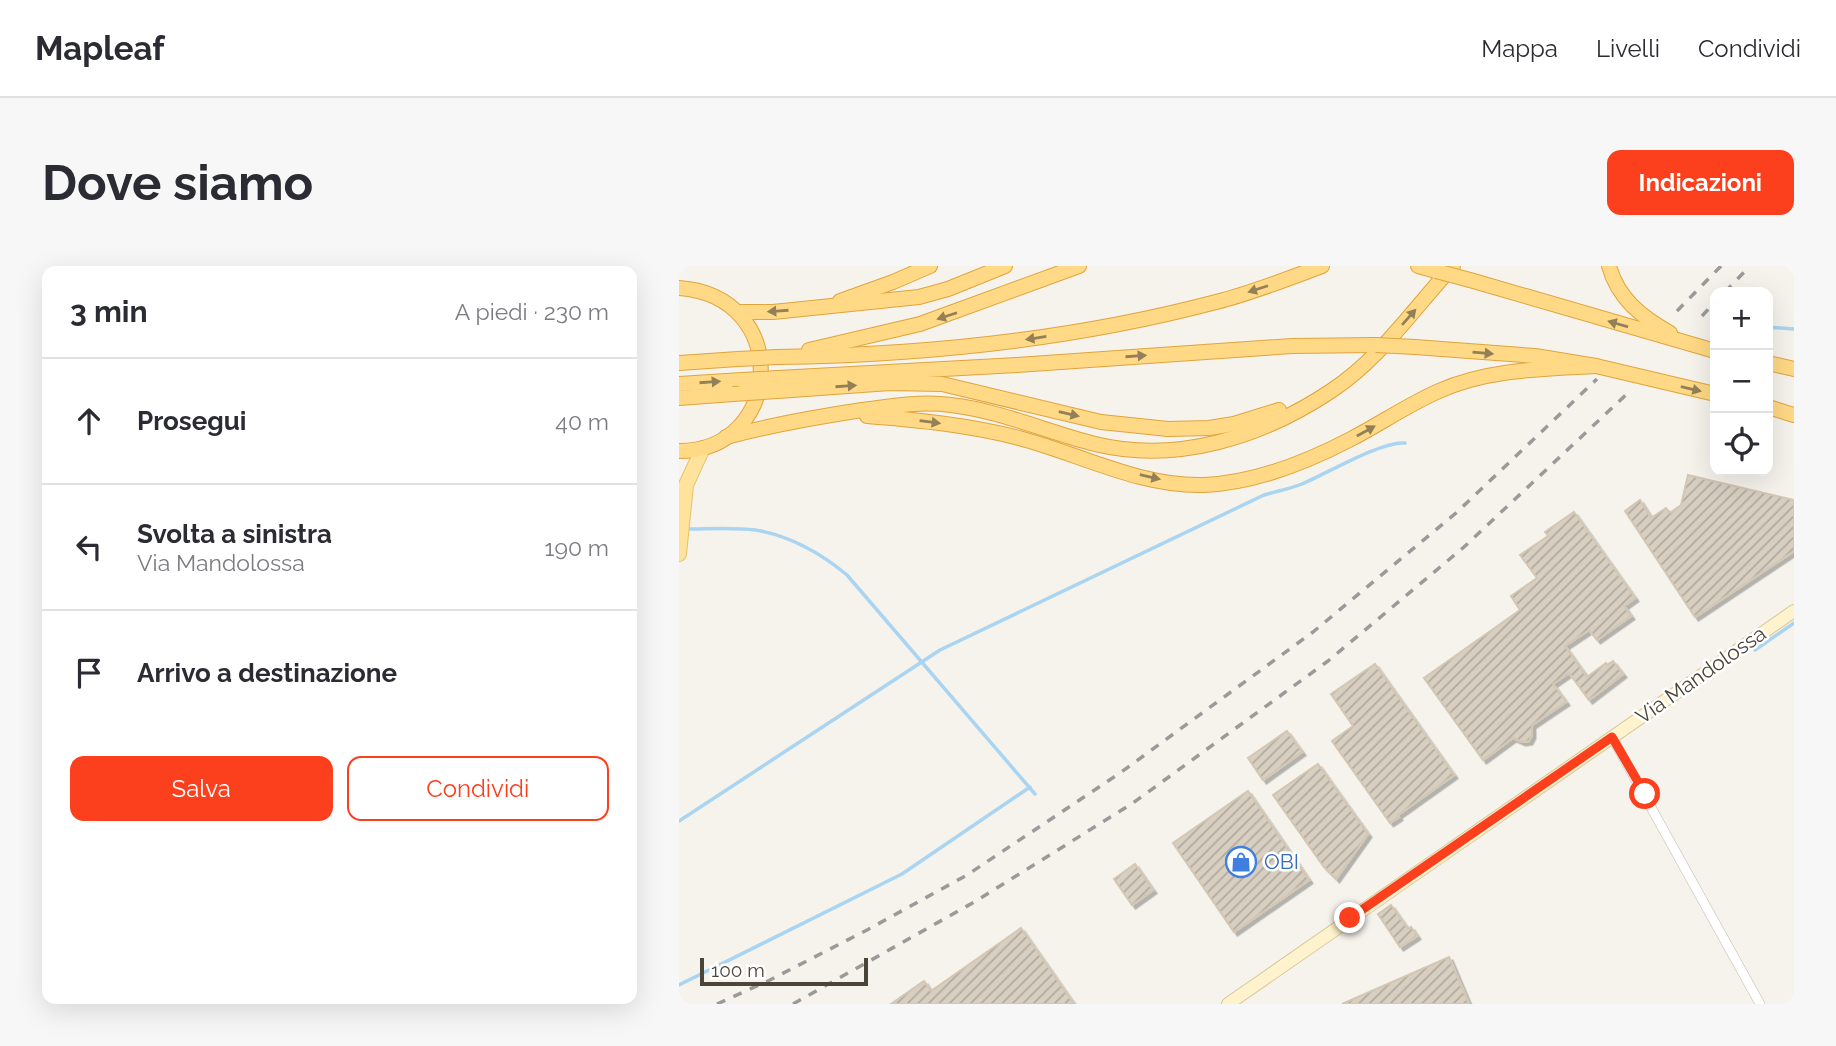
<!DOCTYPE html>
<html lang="it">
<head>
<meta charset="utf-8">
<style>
  :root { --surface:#fff; --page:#f7f7f7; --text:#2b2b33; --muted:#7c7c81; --line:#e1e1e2; --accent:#fc3f1d }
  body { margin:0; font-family:Raleway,sans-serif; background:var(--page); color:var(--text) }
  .controls { position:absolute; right:21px; top:21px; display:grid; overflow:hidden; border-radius:14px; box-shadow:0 7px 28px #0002 }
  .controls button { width:63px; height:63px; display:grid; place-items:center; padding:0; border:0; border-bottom:2px solid var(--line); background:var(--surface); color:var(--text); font:35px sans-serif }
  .scale { position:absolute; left:21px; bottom:18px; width:168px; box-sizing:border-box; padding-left:7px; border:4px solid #4b4439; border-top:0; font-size:19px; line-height:24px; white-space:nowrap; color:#4b4439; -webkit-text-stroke:5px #fff; paint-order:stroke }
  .stop { position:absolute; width:21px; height:21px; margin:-16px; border:5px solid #fc3f1d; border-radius:50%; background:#fff }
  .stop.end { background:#fc3f1d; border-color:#fff; box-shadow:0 2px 7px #0008 }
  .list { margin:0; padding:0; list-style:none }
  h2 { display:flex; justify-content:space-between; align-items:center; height:91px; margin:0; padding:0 28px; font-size:30px }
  h2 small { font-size:23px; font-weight:400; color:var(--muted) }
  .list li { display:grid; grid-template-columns:46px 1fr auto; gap:21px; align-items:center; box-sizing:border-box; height:126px; padding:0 28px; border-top:2px solid var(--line) }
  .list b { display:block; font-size:26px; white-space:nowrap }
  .list p { margin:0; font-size:23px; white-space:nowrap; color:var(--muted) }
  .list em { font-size:23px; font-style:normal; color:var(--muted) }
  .actions { display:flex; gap:14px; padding:21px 28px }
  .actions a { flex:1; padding:16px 0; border:2px solid var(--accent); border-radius:14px; text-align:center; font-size:24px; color:var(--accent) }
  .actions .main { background:var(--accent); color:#fff }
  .icon { flex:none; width:38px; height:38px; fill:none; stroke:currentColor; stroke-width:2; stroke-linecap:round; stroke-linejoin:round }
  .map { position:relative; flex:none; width:1115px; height:738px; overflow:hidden; border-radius:14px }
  header { display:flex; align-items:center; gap:42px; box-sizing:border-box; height:98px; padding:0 35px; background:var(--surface); border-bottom:2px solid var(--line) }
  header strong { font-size:33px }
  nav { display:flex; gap:38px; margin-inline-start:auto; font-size:24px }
  .intro { display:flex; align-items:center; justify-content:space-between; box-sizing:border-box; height:168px; padding:0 42px }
  h1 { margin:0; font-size:49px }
  .button { padding:18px 32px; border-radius:14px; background:var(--accent); color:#fff; font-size:24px; font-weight:700 }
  main { display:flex; gap:42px; padding:0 42px }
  aside { flex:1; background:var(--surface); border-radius:14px; box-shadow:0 7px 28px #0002 }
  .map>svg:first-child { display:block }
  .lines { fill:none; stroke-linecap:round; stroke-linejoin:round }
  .stream { stroke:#a9d4f2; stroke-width:3.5 }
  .building { fill:url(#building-hatch); stroke:#d3c7b4; stroke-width:2; filter:url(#shadow) }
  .minor-casing { stroke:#c2bbae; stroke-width:10 }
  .secondary-casing { stroke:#d6c79b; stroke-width:14 }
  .primary-casing { stroke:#e6c16a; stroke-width:16 }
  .trunk-casing { stroke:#e0a43c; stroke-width:16 }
  .minor { stroke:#fff; stroke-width:9 }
  .secondary { stroke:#fff3cd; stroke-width:12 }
  .primary { stroke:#ffe39c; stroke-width:14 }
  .trunk { stroke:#ffd985; stroke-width:14 }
  .rail { stroke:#9a9a9a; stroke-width:3.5; stroke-dasharray:9 9; stroke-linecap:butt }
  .trunk-bridge-casing { stroke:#e0a43c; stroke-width:16; stroke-linecap:butt }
  .trunk-bridge { stroke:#ffd985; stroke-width:14 }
  .oneway { fill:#938057 }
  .route { stroke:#fc3f1d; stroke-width:9 }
  .labels { text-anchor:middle; stroke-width:5; stroke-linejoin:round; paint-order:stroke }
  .street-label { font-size:21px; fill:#4b4439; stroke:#fff }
  .shop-label { font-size:21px; fill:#366cbe; stroke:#fff; text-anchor:start }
</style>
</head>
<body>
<header>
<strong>Mapleaf</strong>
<nav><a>Mappa</a><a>Livelli</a><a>Condividi</a></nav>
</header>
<div class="intro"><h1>Dove siamo</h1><a class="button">Indicazioni</a></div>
<main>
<aside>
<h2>3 min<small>A piedi · 230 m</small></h2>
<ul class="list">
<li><svg class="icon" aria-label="ahead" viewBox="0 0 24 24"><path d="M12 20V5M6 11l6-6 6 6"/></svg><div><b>Prosegui</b></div><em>40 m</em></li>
<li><svg class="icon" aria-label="left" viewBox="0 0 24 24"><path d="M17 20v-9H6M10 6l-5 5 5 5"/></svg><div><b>Svolta a sinistra</b><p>Via Mandolossa</p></div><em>190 m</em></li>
<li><svg class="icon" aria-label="arrive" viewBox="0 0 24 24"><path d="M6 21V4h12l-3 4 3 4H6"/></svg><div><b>Arrivo a destinazione</b></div></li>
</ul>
<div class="actions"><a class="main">Salva</a><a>Condividi</a></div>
</aside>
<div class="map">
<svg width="1115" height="738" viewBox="0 0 1115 738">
  <defs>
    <pattern id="building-hatch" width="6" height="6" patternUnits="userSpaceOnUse" patternTransform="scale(1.75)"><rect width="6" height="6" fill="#d8cfc1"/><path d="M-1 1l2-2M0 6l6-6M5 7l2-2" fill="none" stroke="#b1aa9e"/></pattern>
    <filter id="shadow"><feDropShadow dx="3.5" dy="3.5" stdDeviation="0" flood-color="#0004"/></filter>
  </defs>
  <rect width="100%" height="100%" fill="#f6f3ec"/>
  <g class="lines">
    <!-- stream -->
    <g class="stream">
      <path d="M1089 61 1115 63"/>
      <path d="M6 263C29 263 53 261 76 264 110 269 143 288 168 309L356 528"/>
      <path d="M1076 384 1115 357"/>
      <path d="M0 555 261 384 585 229C598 225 611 223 623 218 647 208 702 175 726 177"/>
      <path d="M0 719 223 608 351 521"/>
    </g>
  </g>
  <!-- building -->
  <g class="building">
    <path d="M1009 209 1115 234V285L1016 351 946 245 961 234 972 252 987 242 991 247 1002 239Z"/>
    <path d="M895 246 956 332 945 340 952 350 918 374 910 364 886 380 908 411 927 397 928 399 934 395 944 408 910 434 890 407 874 418 887 436 853 459V469L850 475 843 476 834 472 804 494 745 412 841 344 832 330 858 312 841 289 869 270 866 266Z"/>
    <path d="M696 398 775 509 719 549 720 551 711 557 653 475 674 460 652 428Z"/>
    <path d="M608 465 623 486 584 514 569 492Z"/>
    <path d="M639 498 689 568 657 613 645 601 594 529Z"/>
    <path d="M569 525 630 614 555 666 494 577Z"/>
    <path d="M456 598 474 624 453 639 435 613Z"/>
    <path d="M712 639 729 663 732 661 738 670 721 681 699 648Z"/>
    <path d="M342 662 395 738H212L245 715 252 725Z"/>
    <path d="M770 691 790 738H663Z"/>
  </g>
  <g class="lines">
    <!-- minor casing -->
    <g class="minor-casing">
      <path id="minor" d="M933 471 1081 738"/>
    </g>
    <!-- secondary casing -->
    <g class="secondary-casing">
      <path id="secondary" d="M549 738 1115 345"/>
    </g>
    <!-- primary casing -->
    <g class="primary-casing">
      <path id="primary" d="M0 288 7 219 24 182"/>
    </g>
    <!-- trunk casing -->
    <g class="trunk-casing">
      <g id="trunk">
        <path d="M739 0 757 5"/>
        <path d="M930 0C939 33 963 51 991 67"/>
        <path d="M791 14 1036 85"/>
        <path d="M0 22C113 30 105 185 0 185"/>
        <path d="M161 35 214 16 251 0"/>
        <path d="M59 46H94L240 31 269 23 326 0"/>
        <path d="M736 81 856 90 917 100 1036 128"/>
        <path d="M130 84 241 58 400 0"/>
        <path d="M98 91C246 89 393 74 537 36 573 27 608 13 643 0"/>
        <path d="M0 97 59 93"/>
        <path d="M1089 97 1115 103"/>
        <path d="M99 112 338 99 613 80 697 79"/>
        <path d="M0 118 63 114"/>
        <path d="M99 125 211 117 263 118 422 156 489 163 530 162 555 158 600 144"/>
        <path d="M0 132 54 128"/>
        <path d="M1089 141 1115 149"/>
        <path d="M188 150C239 154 290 159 340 172 401 188 461 221 525 219 575 217 628 196 672 173 701 158 730 138 760 125 809 103 864 103 917 100"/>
        <path d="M47 171C92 159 137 151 183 144 212 140 243 135 272 139 322 145 368 166 416 178 498 198 583 171 652 125 701 93 735 42 774 0"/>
      </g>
    </g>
    <!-- minor -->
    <use href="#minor" class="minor"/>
    <!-- secondary -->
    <use href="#secondary" class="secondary"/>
    <!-- primary -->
    <use href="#primary" class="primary"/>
    <!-- trunk -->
    <use href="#trunk" class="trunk"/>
    <!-- rail -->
    <g class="rail">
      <path d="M1046 26 1071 0"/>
      <path d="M998 45 1042 0"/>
      <path d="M1023 50 1036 36"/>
      <path d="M38 738 91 714 188 664 288 609 441 507 634 366 777 247 918 113"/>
      <path d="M114 738 297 635 454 537 649 395 785 281 950 126"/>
    </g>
    <!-- trunk-bridge casing -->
    <g class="trunk-bridge-casing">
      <g id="trunk-bridge">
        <path d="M757 5 791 14"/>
        <path d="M697 79 736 81"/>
        <path d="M59 93 98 91"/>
        <path d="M63 114 99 112"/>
        <path d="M54 128 99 125"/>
      </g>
    </g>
    <!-- trunk-bridge -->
    <use href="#trunk-bridge" class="trunk-bridge"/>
  </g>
  <!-- one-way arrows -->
  <defs><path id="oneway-solid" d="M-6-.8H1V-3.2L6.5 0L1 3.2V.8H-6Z" transform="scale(1.75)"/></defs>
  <g class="oneway">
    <use href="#oneway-solid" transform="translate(579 23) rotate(162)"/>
    <use href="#oneway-solid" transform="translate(99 45) rotate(176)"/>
    <use href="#oneway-solid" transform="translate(268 50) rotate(162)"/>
    <use href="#oneway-solid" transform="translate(730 51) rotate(-49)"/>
    <use href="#oneway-solid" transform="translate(939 58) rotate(-164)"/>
    <use href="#oneway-solid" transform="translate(357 72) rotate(171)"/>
    <use href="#oneway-solid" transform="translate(804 87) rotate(5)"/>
    <use href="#oneway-solid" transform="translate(457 90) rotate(-4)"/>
    <use href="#oneway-solid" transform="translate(31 116) rotate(-4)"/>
    <use href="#oneway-solid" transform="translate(167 120) rotate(-4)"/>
    <use href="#oneway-solid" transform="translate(1012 123) rotate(13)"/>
    <use href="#oneway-solid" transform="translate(390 148) rotate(13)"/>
    <use href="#oneway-solid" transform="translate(251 156) rotate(7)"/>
    <use href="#oneway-solid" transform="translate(687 165) rotate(-29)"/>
    <use href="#oneway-solid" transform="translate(471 211) rotate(13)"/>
  </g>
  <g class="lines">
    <!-- route -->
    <path class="route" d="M671 652 933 471 966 528"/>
  </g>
  <!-- icons -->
  <defs>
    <g id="shop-ring" transform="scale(1.575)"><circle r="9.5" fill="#fff" stroke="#3f7fe0" stroke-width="1.5"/><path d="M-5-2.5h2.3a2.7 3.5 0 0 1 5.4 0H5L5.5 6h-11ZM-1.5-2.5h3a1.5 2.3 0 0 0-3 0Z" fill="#3f7fe0"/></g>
  </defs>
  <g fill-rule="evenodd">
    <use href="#shop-ring" x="562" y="596"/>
  </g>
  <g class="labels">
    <!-- street labels -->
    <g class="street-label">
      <text transform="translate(1022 409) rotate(-35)" y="7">Via Mandolossa</text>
    </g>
    <!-- shop labels -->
    <g class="shop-label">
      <text x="585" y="603">OBI</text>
    </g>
  </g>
</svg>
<div class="controls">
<button>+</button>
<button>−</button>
<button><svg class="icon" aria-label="locate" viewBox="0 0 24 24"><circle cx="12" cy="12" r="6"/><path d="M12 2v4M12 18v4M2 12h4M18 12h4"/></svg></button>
</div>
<div class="scale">100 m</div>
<div class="stop" style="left:966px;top:528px"></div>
<div class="stop end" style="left:671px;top:652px"></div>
</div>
</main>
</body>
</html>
